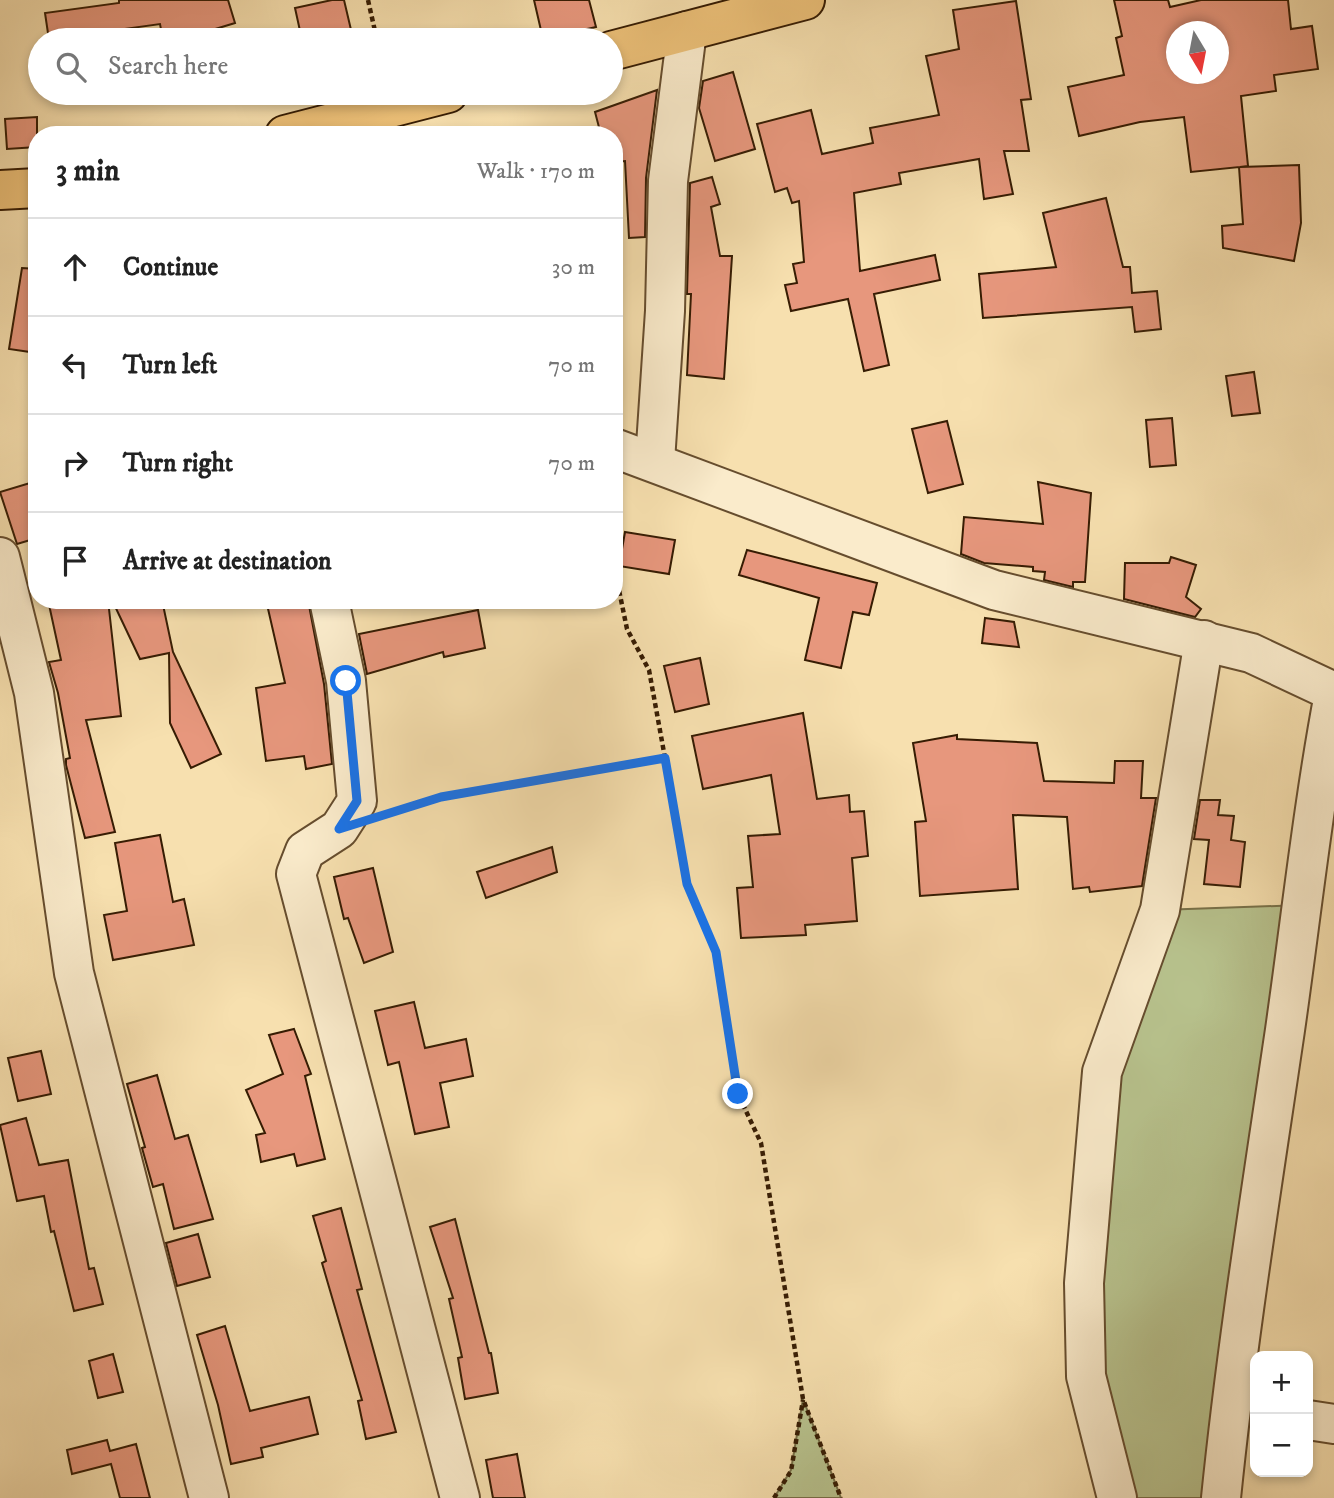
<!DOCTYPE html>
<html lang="en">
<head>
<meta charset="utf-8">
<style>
  :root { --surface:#fff; --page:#f6f6f6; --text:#222; --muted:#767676; --line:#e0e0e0 }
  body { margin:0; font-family:"IM FELL DW Pica",serif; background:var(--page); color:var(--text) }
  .controls { position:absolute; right:21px; bottom:21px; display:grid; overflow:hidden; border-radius:14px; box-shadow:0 4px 10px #0003 }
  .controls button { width:63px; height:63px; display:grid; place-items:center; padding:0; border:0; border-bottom:2px solid var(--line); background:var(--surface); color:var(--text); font:35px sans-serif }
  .compass { position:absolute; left:1166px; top:21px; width:63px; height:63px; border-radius:50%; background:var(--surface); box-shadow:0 4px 10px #0003; rotate:170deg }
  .stop { position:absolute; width:21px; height:21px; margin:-16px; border:5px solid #1a73e8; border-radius:50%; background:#fff }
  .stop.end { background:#1a73e8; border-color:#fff; box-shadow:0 2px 7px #0008 }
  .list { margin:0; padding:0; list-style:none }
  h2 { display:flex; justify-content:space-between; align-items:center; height:91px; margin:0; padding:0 28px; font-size:30px }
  h2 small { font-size:23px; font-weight:400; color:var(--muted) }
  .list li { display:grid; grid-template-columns:46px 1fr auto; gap:21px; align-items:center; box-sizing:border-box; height:98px; padding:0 28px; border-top:2px solid var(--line) }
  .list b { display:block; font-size:26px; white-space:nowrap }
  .list em { font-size:23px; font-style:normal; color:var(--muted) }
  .icon { flex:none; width:38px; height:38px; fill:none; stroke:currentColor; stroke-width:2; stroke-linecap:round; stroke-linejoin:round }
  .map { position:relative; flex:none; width:1334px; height:1498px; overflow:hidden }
  .search { position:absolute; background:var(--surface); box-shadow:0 4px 10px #0003; left:28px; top:28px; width:595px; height:77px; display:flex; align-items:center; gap:18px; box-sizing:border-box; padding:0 24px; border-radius:38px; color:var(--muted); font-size:26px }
  .panel { position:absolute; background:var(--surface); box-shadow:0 4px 10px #0003; left:28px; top:126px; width:595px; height:483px; border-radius:28px }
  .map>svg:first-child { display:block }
  .green { fill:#b8c38e; stroke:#777048; stroke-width:2 }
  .building { fill:#e7977d; stroke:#361c03; stroke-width:2; fill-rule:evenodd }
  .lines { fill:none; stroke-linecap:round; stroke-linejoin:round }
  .minor-casing { stroke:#664d2e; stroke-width:42 }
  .highway-casing { stroke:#361c03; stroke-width:42 }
  .path { stroke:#361c03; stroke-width:4.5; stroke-dasharray:5 3.5; stroke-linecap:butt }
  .minor { stroke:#faebcb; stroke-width:38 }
  .highway { stroke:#ecc078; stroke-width:38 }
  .route { stroke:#1a73e8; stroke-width:9 }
</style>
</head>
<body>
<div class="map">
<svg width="1334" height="1498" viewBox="0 0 1334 1498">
  <rect width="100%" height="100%" fill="#f7e0af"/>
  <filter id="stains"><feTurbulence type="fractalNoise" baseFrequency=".00286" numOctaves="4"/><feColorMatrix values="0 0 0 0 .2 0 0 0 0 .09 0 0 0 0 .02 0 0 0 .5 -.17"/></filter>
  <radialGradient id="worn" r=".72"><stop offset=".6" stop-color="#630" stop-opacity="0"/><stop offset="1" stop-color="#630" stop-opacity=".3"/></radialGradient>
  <!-- green -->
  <g class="green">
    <path d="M1302 905 1221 1498H1117L1084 1283 1135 984 1160 910Z"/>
    <path d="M803 1399 841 1498H774L791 1470Z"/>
  </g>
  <!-- building -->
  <g class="building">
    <path d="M119 0H228L235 23 179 40H163L160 24 95 33 96 40H49L45 13 119 3Z"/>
    <path d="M332 0H344L352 34 324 40H302L295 8Z"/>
    <path d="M534 0H589L596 27 543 39Z"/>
    <path d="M1114 0H1168L1170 7 1201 0H1288L1291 29 1312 26 1318 69 1274 75 1276 91 1241 96 1248 166 1240 167 1299 165 1301 223 1294 261 1223 248 1222 226 1243 224 1239 167 1191 172 1184 117 1140 122 1079 136 1068 87 1124 75 1116 38 1122 36ZM1177 32H1219V74H1177Z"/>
    <path d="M1016 1 1031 99 1021 100 1029 151H1004L1013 194 984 199 979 159 899 173 901 184 854 193 860 271 935 255 940 280 874 294 889 365 864 371 848 299 791 311 785 285 797 283 793 264 804 262 799 201 792 203 787 188 775 192 757 124 811 110 822 154 873 143 870 128 939 115 926 56 959 49 953 10Z"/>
    <path d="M733 72 755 149 715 161 699 108 703 81Z"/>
    <path d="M657 90 646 178 645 237 629 238 625 161 614 162V135H601L595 112Z"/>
    <path d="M37 117V147L7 149 5 119Z"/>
    <path d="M712 177 720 204 711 207 720 256H732L724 379 687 375 691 294H687L690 183Z"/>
    <path d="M1106 198 1123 267H1130L1132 293 1157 291 1161 329 1135 332 1132 307 983 318 979 274 1056 267 1043 213Z"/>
    <path d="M22 268 37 269V353L9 349Z"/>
    <path d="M1254 372 1260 413 1232 416 1226 376Z"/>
    <path d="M1172 418 1176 465 1150 467 1146 420Z"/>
    <path d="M947 421 963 484 928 493 912 429Z"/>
    <path d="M1038 482 1091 493 1085 582H1073V587L1044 580 1045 572 1033 571V567L984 563 961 554 964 517 1043 524Z"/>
    <path d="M30 483 37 506V538L17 544 0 492Z"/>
    <path d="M625 532 675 540 669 574 619 566Z"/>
    <path d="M747 550 877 583 869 615 853 612 841 668 805 660 819 598 739 575Z"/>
    <path d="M1171 557 1196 565 1186 597 1201 609 1195 617 1124 599 1125 563H1169Z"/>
    <path d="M48 600H108L121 716 86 720 115 832 85 838 66 765V759L70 758 58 693 49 662 61 660Z"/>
    <path d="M112 600H162L173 652 221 754 191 768 170 723 169 653 140 659Z"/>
    <path d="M266 600H308L324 684 332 764 306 769 304 756 266 761 256 688 285 683Z"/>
    <path d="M478 610 485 648 444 657 443 652 367 674 359 634Z"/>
    <path d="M985 618 1014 622 1019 647 982 643Z"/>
    <path d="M700 658 709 704 675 712 664 666Z"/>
    <path d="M803 713 817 799 849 795 850 812 864 811 868 856 852 858 857 921 805 925 806 935 741 938 737 888 753 887 748 836 780 834 771 775 703 789 692 736Z"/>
    <path d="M957 735V739L1037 743 1044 781 1114 783 1115 761H1143L1141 798H1156L1142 886 1090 892 1089 887 1073 889 1067 817 1013 815 1018 889 920 896 915 822 926 821 913 743Z"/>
    <path d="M1200 800H1220L1218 815 1234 816 1231 840 1245 842 1240 887 1204 884 1209 840 1194 839Z"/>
    <path d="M160 835 173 902 184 899 194 945 113 960 104 915 127 911 115 843Z"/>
    <path d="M552 847 557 872 486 898 477 872Z"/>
    <path d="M373 868 393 952 364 963 348 918 344 919 334 877Z"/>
    <path d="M414 1002 425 1048 466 1039 473 1076 440 1083 449 1127 415 1134 399 1062 388 1065 375 1011Z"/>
    <path d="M294 1029 311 1074 305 1076 325 1159 297 1166 294 1154 261 1162 256 1135 265 1133 246 1090 283 1074 269 1035Z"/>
    <path d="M41 1051 51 1094 18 1101 8 1058Z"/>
    <path d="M157 1075 175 1139 188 1135 213 1219 174 1229 163 1184 153 1187 142 1148 145 1147 127 1084Z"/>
    <path d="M26 1118 39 1165 68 1160 89 1269 94 1268 103 1304 74 1311 54 1231 51 1232 44 1196 17 1201 0 1125Z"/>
    <path d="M341 1208 362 1289 357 1290 396 1432 366 1439 358 1401 362 1400 322 1263 326 1261 313 1216Z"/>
    <path d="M455 1219 489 1353H491L498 1393 465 1399 458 1358 462 1357 449 1299 453 1298 430 1227Z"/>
    <path d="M198 1234 210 1277 177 1286 166 1243Z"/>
    <path d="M225 1326 250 1411 309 1397 318 1434 261 1448 263 1457 231 1464 218 1405 197 1335Z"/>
    <path d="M113 1354 123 1392 98 1398 89 1361Z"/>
    <path d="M107 1440 110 1451 136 1444 150 1498H120L111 1464 72 1474 67 1450Z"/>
    <path d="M517 1454 525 1498H493L486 1460Z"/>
  </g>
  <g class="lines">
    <!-- minor casing -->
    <g class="minor-casing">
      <g id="minor">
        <path d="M614 448 994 590 1251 653 1334 692"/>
        <path d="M655 461 665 311 668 181 687 31"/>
        <path d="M0 557 34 693 74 973 209 1498"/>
        <path d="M329 600 346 681 357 801 339 829 305 851 296 874 460 1498"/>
        <path d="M1308 1420 1334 1424"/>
        <path d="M1117 1498 1086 1376 1084 1283 1102 1072 1160 910 1204 640"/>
        <path d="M1221 1498C1237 1341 1262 1186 1285 1030 1301 918 1313 805 1334 694"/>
      </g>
    </g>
    <!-- highway casing -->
    <g class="highway-casing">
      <g id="highway">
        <path d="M611 51 805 0"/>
        <path d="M285 135 448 93"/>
        <path d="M0 190 37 188"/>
      </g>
    </g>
    <!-- path -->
    <g class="path">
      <path d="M368 0 377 40"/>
      <path d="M614 566 627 629 649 670 665 758"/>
      <path d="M390 813 441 797 665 758 687 884 716 952 738 1094 761 1143 803 1399 841 1498"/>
      <path d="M774 1498 791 1471 803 1400"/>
    </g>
    <!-- minor -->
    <use href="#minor" class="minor"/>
    <!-- highway -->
    <use href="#highway" class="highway"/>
  </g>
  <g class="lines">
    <!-- route -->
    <path class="route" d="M346 681 357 801 339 829 441 797 665 758 687 884 716 952 738 1094"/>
  </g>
  <rect width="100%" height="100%" filter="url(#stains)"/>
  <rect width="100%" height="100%" fill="url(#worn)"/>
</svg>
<div class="controls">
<button>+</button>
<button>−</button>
</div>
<svg class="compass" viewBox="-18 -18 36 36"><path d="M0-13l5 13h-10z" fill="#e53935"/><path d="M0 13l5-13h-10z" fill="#767676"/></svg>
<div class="stop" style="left:346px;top:681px"></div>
<div class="stop end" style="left:738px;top:1094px"></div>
<div class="search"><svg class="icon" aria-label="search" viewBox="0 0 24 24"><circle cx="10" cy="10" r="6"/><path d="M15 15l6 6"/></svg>Search here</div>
<section class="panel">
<h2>3 min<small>Walk · 170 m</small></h2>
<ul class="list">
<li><svg class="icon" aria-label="ahead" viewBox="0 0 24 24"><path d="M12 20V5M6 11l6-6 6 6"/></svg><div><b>Continue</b></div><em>30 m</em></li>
<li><svg class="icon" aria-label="left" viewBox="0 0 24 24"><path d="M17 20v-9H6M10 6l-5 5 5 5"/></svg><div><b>Turn left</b></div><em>70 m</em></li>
<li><svg class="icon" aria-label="right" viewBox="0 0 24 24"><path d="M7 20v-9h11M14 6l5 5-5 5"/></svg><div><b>Turn right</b></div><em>70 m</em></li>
<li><svg class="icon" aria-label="arrive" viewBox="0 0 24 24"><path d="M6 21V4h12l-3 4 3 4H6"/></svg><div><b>Arrive at destination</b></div></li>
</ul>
</section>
</div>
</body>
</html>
